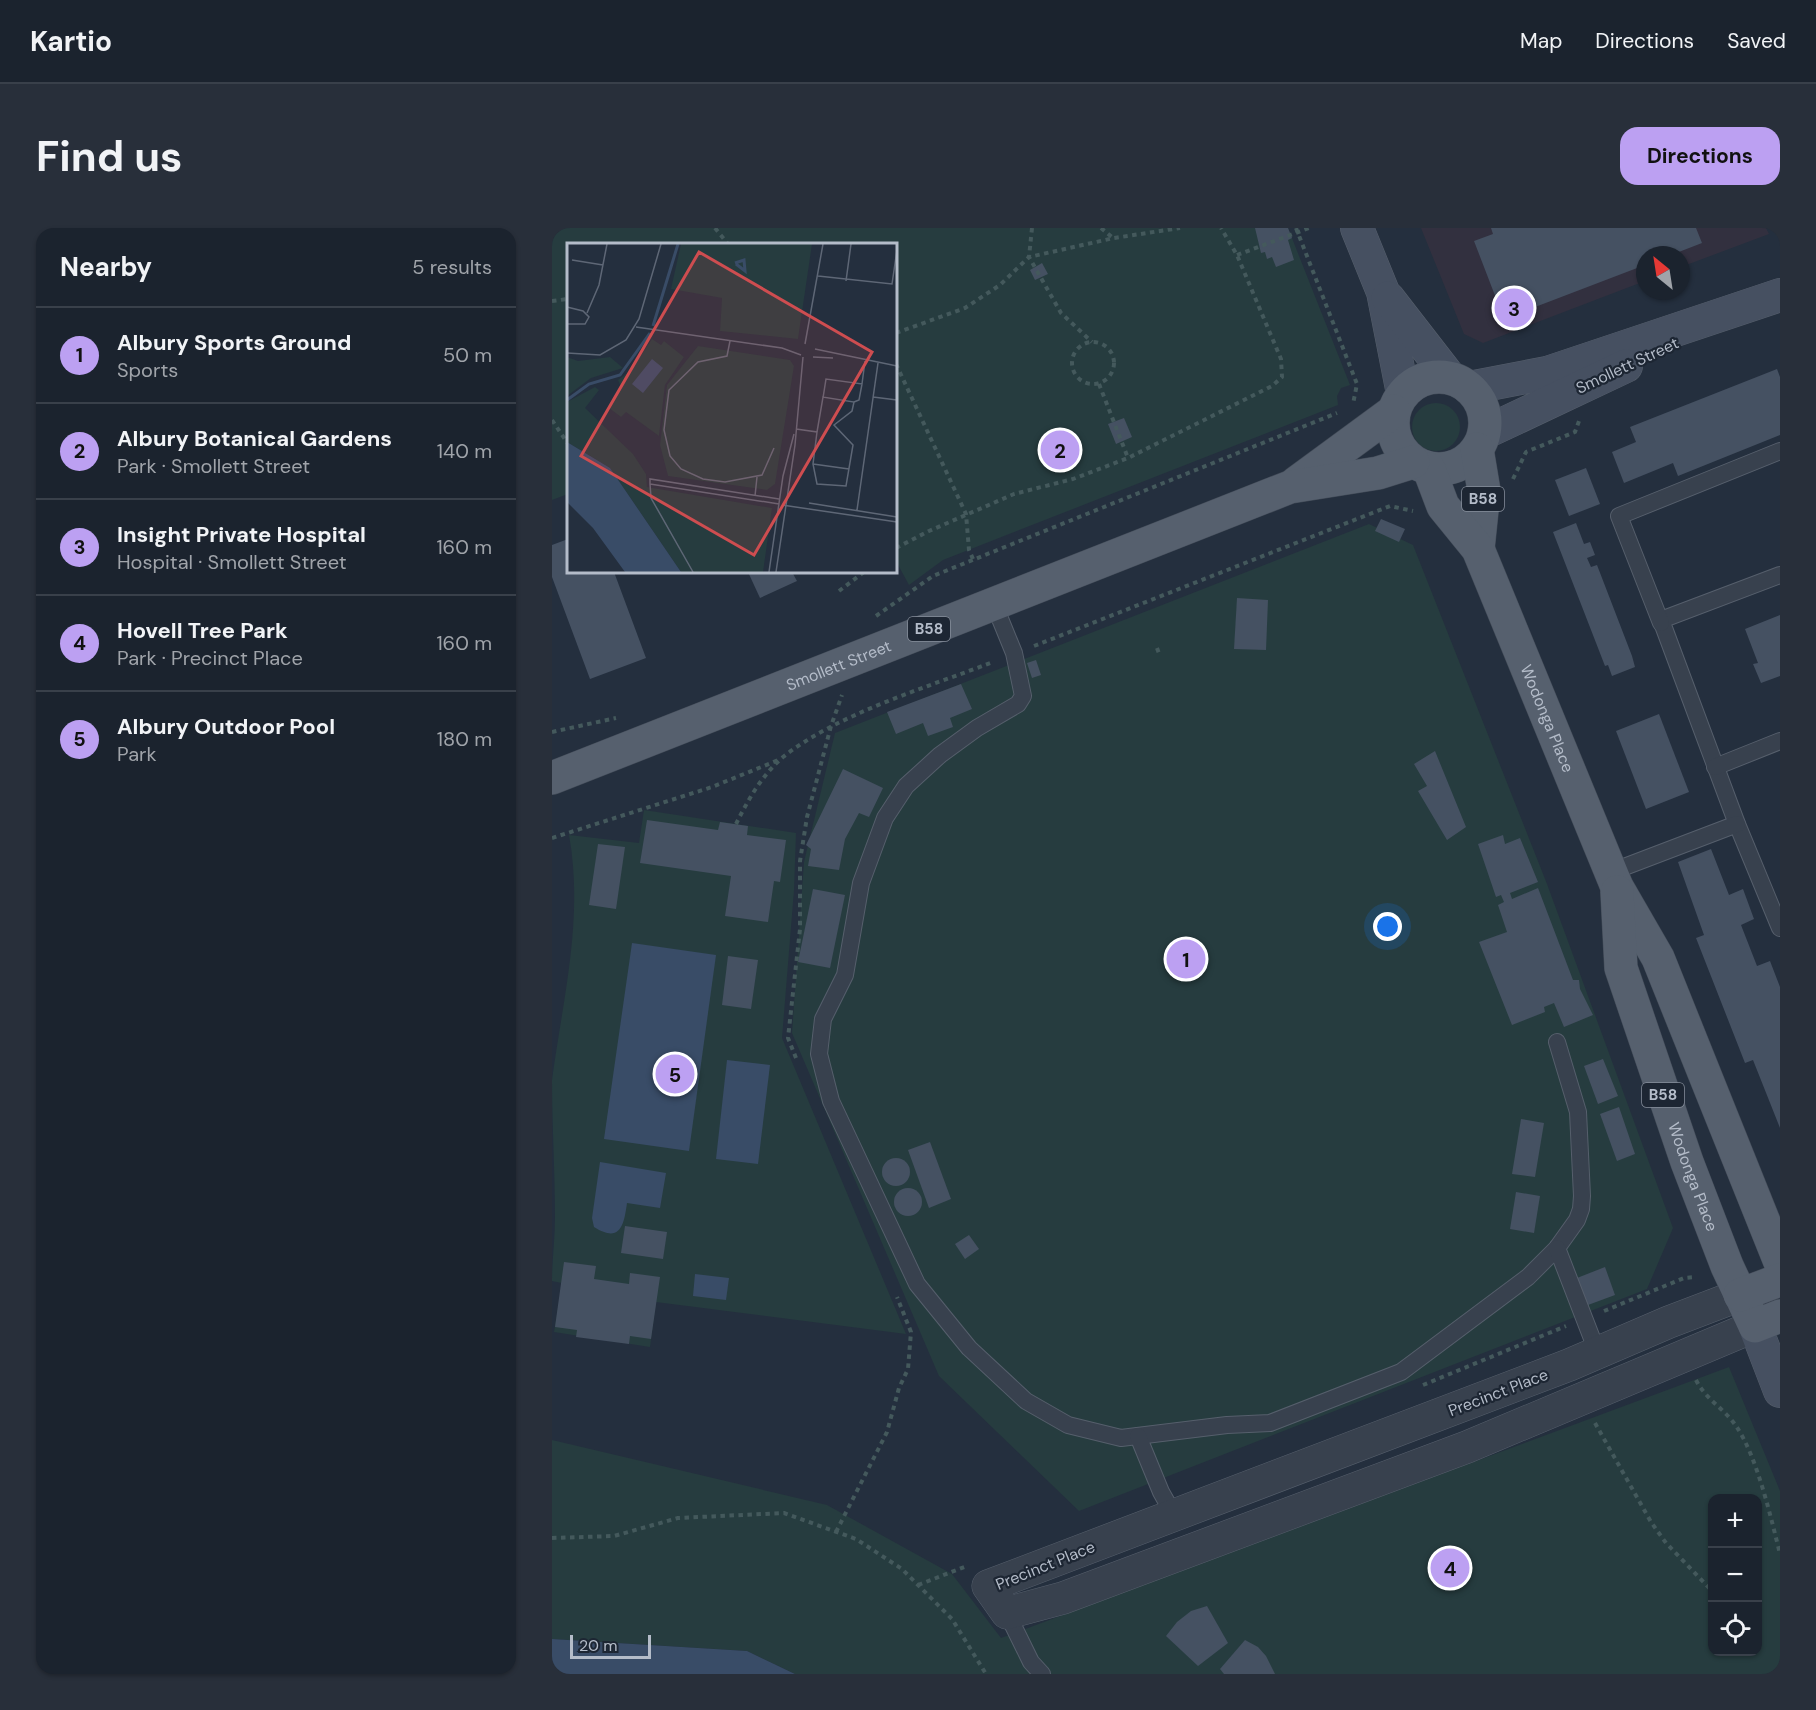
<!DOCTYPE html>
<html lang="en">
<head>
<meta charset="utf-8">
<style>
  :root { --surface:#1b232e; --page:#282f3a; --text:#f1f3f6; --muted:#a0a4aa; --line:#39404a; --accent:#bca0f2 }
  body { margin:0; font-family:"DM Sans",sans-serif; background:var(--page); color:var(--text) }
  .controls { position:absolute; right:18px; bottom:18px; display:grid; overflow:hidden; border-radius:12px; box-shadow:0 2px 4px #0004 }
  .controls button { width:54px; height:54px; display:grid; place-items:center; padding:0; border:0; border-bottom:2px solid var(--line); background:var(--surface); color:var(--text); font:30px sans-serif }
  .compass { position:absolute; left:1084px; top:18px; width:54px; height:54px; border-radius:50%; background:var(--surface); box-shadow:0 2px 4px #0004; rotate:330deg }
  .scale { position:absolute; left:18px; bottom:15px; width:81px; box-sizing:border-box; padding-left:6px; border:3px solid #b4bcc9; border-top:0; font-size:16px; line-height:21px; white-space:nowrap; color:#b4bcc9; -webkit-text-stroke:4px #1d2633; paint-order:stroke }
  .you { position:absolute; left:836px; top:699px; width:21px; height:21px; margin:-15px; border:4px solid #fff; border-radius:50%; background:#1a73e8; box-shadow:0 0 0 9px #1a73e833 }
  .badge { display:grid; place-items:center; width:39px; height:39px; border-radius:50%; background:var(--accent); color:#111; font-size:20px; font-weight:700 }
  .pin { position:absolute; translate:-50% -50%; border:3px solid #fff; box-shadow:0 2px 6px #0006 }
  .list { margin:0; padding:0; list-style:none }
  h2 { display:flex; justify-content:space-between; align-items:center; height:78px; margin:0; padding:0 24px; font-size:26px }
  h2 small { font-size:20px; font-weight:400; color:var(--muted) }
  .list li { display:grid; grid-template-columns:39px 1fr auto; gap:18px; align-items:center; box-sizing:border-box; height:96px; padding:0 24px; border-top:2px solid var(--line) }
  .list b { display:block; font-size:22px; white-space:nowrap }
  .list p { margin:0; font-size:20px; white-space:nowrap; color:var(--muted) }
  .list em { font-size:20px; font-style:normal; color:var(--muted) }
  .icon { flex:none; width:33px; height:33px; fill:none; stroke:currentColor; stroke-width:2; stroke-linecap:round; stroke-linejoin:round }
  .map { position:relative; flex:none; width:1228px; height:1446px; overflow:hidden; border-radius:18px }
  header { display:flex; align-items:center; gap:36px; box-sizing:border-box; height:84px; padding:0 30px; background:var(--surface); border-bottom:2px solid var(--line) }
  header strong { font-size:28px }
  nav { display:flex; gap:33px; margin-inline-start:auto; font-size:21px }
  .intro { display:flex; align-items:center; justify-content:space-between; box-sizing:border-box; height:144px; padding:0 36px }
  h1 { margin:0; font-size:42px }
  .button { padding:15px 27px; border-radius:18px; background:var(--accent); color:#111; font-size:21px; font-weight:700 }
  main { display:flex; gap:36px; padding:0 36px }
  aside { flex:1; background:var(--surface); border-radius:18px; box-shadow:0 2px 4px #0004 }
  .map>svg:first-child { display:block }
  .medical { fill:#32303f }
  .green { fill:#263c3f; fill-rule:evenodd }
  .water { fill:#394c67 }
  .building { fill:#455162 }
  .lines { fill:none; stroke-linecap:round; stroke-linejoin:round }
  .lane-casing { stroke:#565f6c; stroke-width:18 }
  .street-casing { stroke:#565f6c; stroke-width:33 }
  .secondary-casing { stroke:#565f6c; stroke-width:34 }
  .primary-casing { stroke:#414a57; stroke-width:34 }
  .path { stroke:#44595c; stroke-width:4; stroke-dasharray:4.5 4.5; stroke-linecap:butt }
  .lane { stroke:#38414e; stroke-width:16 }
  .street { stroke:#38414e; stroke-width:32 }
  .secondary { stroke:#465061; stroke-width:33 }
  .primary { stroke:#56606e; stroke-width:33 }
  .labels { text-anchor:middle; stroke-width:4.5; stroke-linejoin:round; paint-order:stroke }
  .shield { fill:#1d2633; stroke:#878f9c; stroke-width:1.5 }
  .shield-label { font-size:15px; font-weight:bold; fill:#b4bcc9 }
  .street-label { font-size:16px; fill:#b4bcc9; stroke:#1d2633 }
  .inset-river { fill:none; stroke:#394c67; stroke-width:3 }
  .inset-road { fill:none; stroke:#5e6776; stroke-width:1.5 }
  .view { fill:#ce4d50; fill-opacity:0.15; stroke:#ce4d50; stroke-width:3 }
  .inset-edge { fill:none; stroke:#b4bcc9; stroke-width:3 }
</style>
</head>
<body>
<header>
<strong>Kartio</strong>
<nav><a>Map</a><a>Directions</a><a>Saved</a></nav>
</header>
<div class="intro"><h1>Find us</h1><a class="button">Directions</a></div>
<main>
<aside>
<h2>Nearby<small>5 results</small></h2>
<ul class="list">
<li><span class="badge">1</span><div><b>Albury Sports Ground</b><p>Sports</p></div><em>50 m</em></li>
<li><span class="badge">2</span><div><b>Albury Botanical Gardens</b><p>Park · Smollett Street</p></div><em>140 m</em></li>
<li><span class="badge">3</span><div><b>Insight Private Hospital</b><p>Hospital · Smollett Street</p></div><em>160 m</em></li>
<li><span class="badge">4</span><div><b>Hovell Tree Park</b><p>Park · Precinct Place</p></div><em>160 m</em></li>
<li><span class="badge">5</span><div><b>Albury Outdoor Pool</b><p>Park</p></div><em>180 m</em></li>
</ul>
</aside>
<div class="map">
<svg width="1228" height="1446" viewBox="0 0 1228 1446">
  <rect width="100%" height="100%" fill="#242f3e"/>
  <!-- medical -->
  <path class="medical" d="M869 0H1214L1217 6 1129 39V27H1093V53L931 115 912 106Z"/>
  <!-- green -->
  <g class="green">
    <path d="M0 0H736L798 157 789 160 785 168 786 177 391 332 357 357 344 333V16H16V266L0 272Z"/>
    <circle cx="884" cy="199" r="24"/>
    <path d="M817 296 861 317 995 656 1121 1000 1095 1061 527 1283 387 1148 240 805 252 634 283 505Z"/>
    <path d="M92 582 244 605 242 662 230 810 354 1106 104 1074 98 1119 2 1104 10 1055 0 1053C0 1032 3 1011 3 989 3 945 0 896 0 852 11 770 32 690 17 607L87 615Z"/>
    <path d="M1177 1139 1228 1263V1446H243L195 1423 0 1411V1212L275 1277 400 1346 449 1410ZM1160 1270H1206V1424H1160Z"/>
  </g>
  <!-- water -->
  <g class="water">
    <path d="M80 715 164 727 137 923 52 911Z"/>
    <path d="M175 832 218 837 206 936 164 931Z"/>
    <path d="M48 934 114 945 108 980 75 975C72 996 69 1016 42 999L40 990Z"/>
    <path d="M143 1046 177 1050 174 1072 141 1068Z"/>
    <path d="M0 1411 195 1423 243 1446H0Z"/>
  </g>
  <!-- building -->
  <g class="building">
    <path d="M703 0H736L740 10 736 12 742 32 724 39 720 29 715 31 713 24 709 25Z"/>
    <path d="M939 0H1144L1150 15 1119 27H1093V37L952 91 922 13 941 6Z"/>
    <path d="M490 35 496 46 483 52 478 42Z"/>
    <path d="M1225 141 1228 149V207L1126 248 1121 235 1072 255 1060 224 1084 214 1078 199Z"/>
    <path d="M572 190 580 209 564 216 556 196Z"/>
    <path d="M1034 240 1048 276 1017 288 1003 252Z"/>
    <path d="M829 291 853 301 847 314 823 303Z"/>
    <path d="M1024 295 1032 316 1038 314 1043 327 1035 330 1039 339 1045 337 1080 428 1083 439 1060 448 1056 437 1053 438 1001 304Z"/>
    <path d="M16 311V344H62L94 430 38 451 0 349V317Z"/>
    <path d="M196 344H240L245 353 208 370Z"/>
    <path d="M685 370 716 372 714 422 682 421Z"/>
    <path d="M1228 387V448L1209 455 1201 436 1206 435 1193 401Z"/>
    <path d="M484 432 489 447 480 450 475 435Z"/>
    <path d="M409 456 420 481 398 490 401 499 376 508 371 495 344 506 335 484Z"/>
    <path d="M1107 486 1137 564 1094 581 1064 503Z"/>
    <path d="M883 523 914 599 895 612 866 563 875 558 862 536Z"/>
    <path d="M291 541 331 560 317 589 307 585 293 611 287 642 256 638 259 621 254 617Z"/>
    <path d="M95 592 166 602 168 594 196 598 195 607 234 612 228 654 222 653 216 694 173 688 179 648 88 635Z"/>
    <path d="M951 607 953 616 968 610 986 654 958 665 960 671 986 660 1021 752H1027L1028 761 1041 787 1012 799 1002 775 992 779 993 784 960 797 927 714 955 704 946 677 952 674 949 667 944 669 926 616Z"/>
    <path d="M46 616 73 619 64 681 37 677Z"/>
    <path d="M1159 621 1177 667 1191 661 1202 691 1189 697 1205 738 1218 733 1228 759V900L1201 832 1193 835 1144 710 1152 707 1126 634Z"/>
    <path d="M261 661 293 667 278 740 246 734Z"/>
    <path d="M176 728 206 732 199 781 170 777Z"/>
    <path d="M1051 831 1066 868 1046 876 1032 838Z"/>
    <path d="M1067 879 1083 926 1065 933 1048 886Z"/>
    <path d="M969 891 992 895 983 949 960 946Z"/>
    <path d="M378 914 399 971 377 980 356 922Z"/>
    <circle cx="344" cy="944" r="14"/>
    <circle cx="356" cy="974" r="14"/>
    <path d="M964 964 988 968 982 1005 958 1001Z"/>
    <path d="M73 998 115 1004 111 1031 69 1025Z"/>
    <path d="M417 1007 427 1021 413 1031 403 1016Z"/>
    <path d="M12 1034 44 1038 42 1051 77 1056 78 1045 108 1049 99 1111 78 1108 77 1116 24 1109 25 1102 3 1099Z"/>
    <path d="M1053 1039 1063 1067 1036 1077 1025 1050Z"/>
    <path d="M655 1378 676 1415 646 1438 614 1408 625 1394 639 1383Z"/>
    <path d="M693 1412 706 1419 714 1428 723 1446H672L668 1441Z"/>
  </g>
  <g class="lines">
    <!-- lane casing -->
    <g class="lane-casing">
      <g id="lane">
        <path d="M1228 347 1109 392 1185 596 1228 700"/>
        <path d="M442 376 462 425 471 468 466 476 425 500 388 527 354 558 333 590 309 655 293 747 271 791 267 826 279 873 365 1056 417 1120 474 1173 516 1197 569 1210 675 1197 718 1195 849 1144 976 1049 1005 1020 1025 992 1029 981 1030 968 1026 884 1005 814"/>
        <path d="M1109 395 1067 288 1228 223"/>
        <path d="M1163 539 1228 513"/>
        <path d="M1059 644 1185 596"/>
        <path d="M1005 1020 1046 1126"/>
        <path d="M586 1208 609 1264 622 1287"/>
        <path d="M455 1385 479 1434 490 1446"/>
      </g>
    </g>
    <!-- street casing -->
    <g class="street-casing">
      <path id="street" d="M1188 1067 1117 1094 1017 1137 436 1358 455 1385 511 1370 915 1219 1203 1098"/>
    </g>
    <!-- secondary casing -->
    <g class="secondary-casing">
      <g id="secondary">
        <path d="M805 0 831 64 851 166"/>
        <path d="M836 70 898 150"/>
        <path d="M917 160 995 145 1228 67"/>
        <path d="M932 205 1074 138"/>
        <path d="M1203 1098 1228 1163"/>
      </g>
    </g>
    <!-- primary casing -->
    <g class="primary-casing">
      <g id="primary">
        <circle cx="887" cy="195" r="46"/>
        <path d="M925 221 932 263 926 321"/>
        <path id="s1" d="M877 241 891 278 926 321 1065 659 1106 730 1228 1034"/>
        <path d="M744 255 842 183"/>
        <path id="s2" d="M0 550 738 259 826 245 861 234"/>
        <path id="s3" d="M1065 664 1069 740 1135 934 1175 1038 1203 1098 1228 1088"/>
        <path d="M1188 1067 1228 1052"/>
      </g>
    </g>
    <!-- path -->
    <g class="path">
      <path d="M163 0 176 16"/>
      <path d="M480 0 477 29 509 85 540 114"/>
      <path d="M549 0 561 10"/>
      <path d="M744 0 805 156 801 176"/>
      <path d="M685 27 757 0"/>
      <path d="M0 73 16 71"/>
      <path d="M344 105 413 80 448 57 477 29 562 10 628 0"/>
      <circle cx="541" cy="135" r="21"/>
      <path d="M344 136 414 286 417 322 421 331"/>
      <path d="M547 156 576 230"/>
      <path d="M0 192 16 216"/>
      <path d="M961 251 974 224 1023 204 1027 193"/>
      <path d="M344 320 377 303 462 266 521 251 576 230 720 158 730 149 729 131 685 27 669 0"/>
      <path d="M287 363 312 344"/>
      <path d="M324 388 381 348 785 185"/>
      <path d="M482 418 838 278 861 283"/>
      <path d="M605 420 608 428"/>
      <path d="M0 504 64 490"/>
      <path d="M184 596C196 572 210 547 231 529 285 486 376 459 441 434"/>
      <path d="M0 610 160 559 229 531"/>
      <path d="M244 830 236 810 248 701V633L255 589 279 498 290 467"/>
      <path d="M1052 1083 1132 1050 1143 1049"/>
      <path d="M1144 1152C1154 1172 1172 1180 1184 1198 1205 1228 1219 1290 1228 1326"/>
      <path d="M871 1157 1014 1098"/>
      <path d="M1043 1195 1099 1294 1114 1315 1160 1363"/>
      <path d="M284 1304 335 1204 347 1160 356 1141 359 1104 345 1069"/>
      <path d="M0 1310 62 1308 126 1290 232 1285 304 1311 350 1341 400 1391 434 1446"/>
      <path d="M366 1357 415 1338"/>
    </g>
    <!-- lane -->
    <use href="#lane" class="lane"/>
    <!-- street -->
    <use href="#street" class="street"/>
    <!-- secondary -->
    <use href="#secondary" class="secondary"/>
    <!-- primary -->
    <use href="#primary" class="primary"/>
  </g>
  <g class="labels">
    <!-- shield labels -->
    <g class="shield">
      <rect x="910" y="259" width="42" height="24" rx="4.5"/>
      <rect x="356" y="389" width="42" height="24" rx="4.5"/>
      <rect x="1090" y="855" width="42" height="24" rx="4.5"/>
    </g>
    <g class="shield-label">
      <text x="931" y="276">B58</text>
      <text x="377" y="406">B58</text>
      <text x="1111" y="872">B58</text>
    </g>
    <!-- street labels -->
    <g class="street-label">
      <text transform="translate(1075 137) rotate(-25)" y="6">Smollett Street</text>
      <text dy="6" stroke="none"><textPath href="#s2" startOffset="308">Smollett Street</textPath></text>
      <text dy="6" stroke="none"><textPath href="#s1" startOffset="278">Wodonga Place</textPath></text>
      <text dy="6" stroke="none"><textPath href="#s3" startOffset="297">Wodonga Place</textPath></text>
      <text transform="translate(946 1164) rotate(-21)" y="6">Precinct Place</text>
      <text transform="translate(493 1337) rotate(-22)" y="6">Precinct Place</text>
    </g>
  </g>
  <!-- overview -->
  <g transform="translate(15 15)">
    <rect width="330" height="330" fill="#242f3e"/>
    <path d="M114 1H245L231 96 153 88 155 55 104 46ZM85 96 94 102 97 98 117 114 98 142 92 193 59 169 54 174 42 165 54 144 51 137 64 127ZM131 103 223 117 227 123 208 241 200 247 101 233 93 202 100 142ZM0 114 11 118 43 114 56 125 24 135 0 153ZM28 144 32 147 18 165 66 211 79 231 80 244 205 265 196 329H114L43 225 0 199V159Z" fill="#263c3f"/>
    <path d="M85 116 96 125 76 150 65 141ZM0 199 43 225 114 329H58L26 285 0 259Z" fill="#394c67"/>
    <path class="inset-river" d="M168 20 177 17 178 28 169 21M86 83 111 1M0 157 22 141 53 132 83 90"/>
    <path class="inset-road" d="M5 17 36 22M251 33 325 41 330 7M279 38 284 1M0 64 16 68 22 74 18 81H0M20 70 32 42 40 1M69 84 215 105 234 112M163 98 160 113 131 119 102 147 97 187 103 213 114 226 136 236 158 239 195 232 207 205M238 101 256 1M248 106 330 123M0 110 33 112 59 97 72 76 94 1M246 114 266 115M306 154 330 157M256 155 259 136 295 141 298 118M287 159 292 157 295 141M229 186 250 189 246 221 250 241 279 243 286 202 267 182 285 168 287 159 256 154 250 189M246 221 282 226M83 241V236L212 256M83 241 212 261M83 241 84 255 126 329M188 253 190 234M242 260 330 274M215 262 330 279M290 267 311 120M202 329 216 233 227 191M209 329 228 202 236 114"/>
    <path class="view" d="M132 9 305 109 187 312 14 213Z"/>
    <rect width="330" height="330" class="inset-edge"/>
  </g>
</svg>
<div class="controls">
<button>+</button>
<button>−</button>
<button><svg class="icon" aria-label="locate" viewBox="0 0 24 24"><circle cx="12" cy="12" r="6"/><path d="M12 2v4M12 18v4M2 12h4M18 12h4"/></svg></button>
</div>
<svg class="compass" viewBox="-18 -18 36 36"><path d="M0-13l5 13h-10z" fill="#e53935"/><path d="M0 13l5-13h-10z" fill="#a0a4aa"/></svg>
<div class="scale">20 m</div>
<div class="you"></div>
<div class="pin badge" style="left:634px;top:731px">1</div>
<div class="pin badge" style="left:508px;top:222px">2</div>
<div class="pin badge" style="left:962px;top:80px">3</div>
<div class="pin badge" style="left:898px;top:1340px">4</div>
<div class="pin badge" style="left:123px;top:846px">5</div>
</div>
</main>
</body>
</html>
